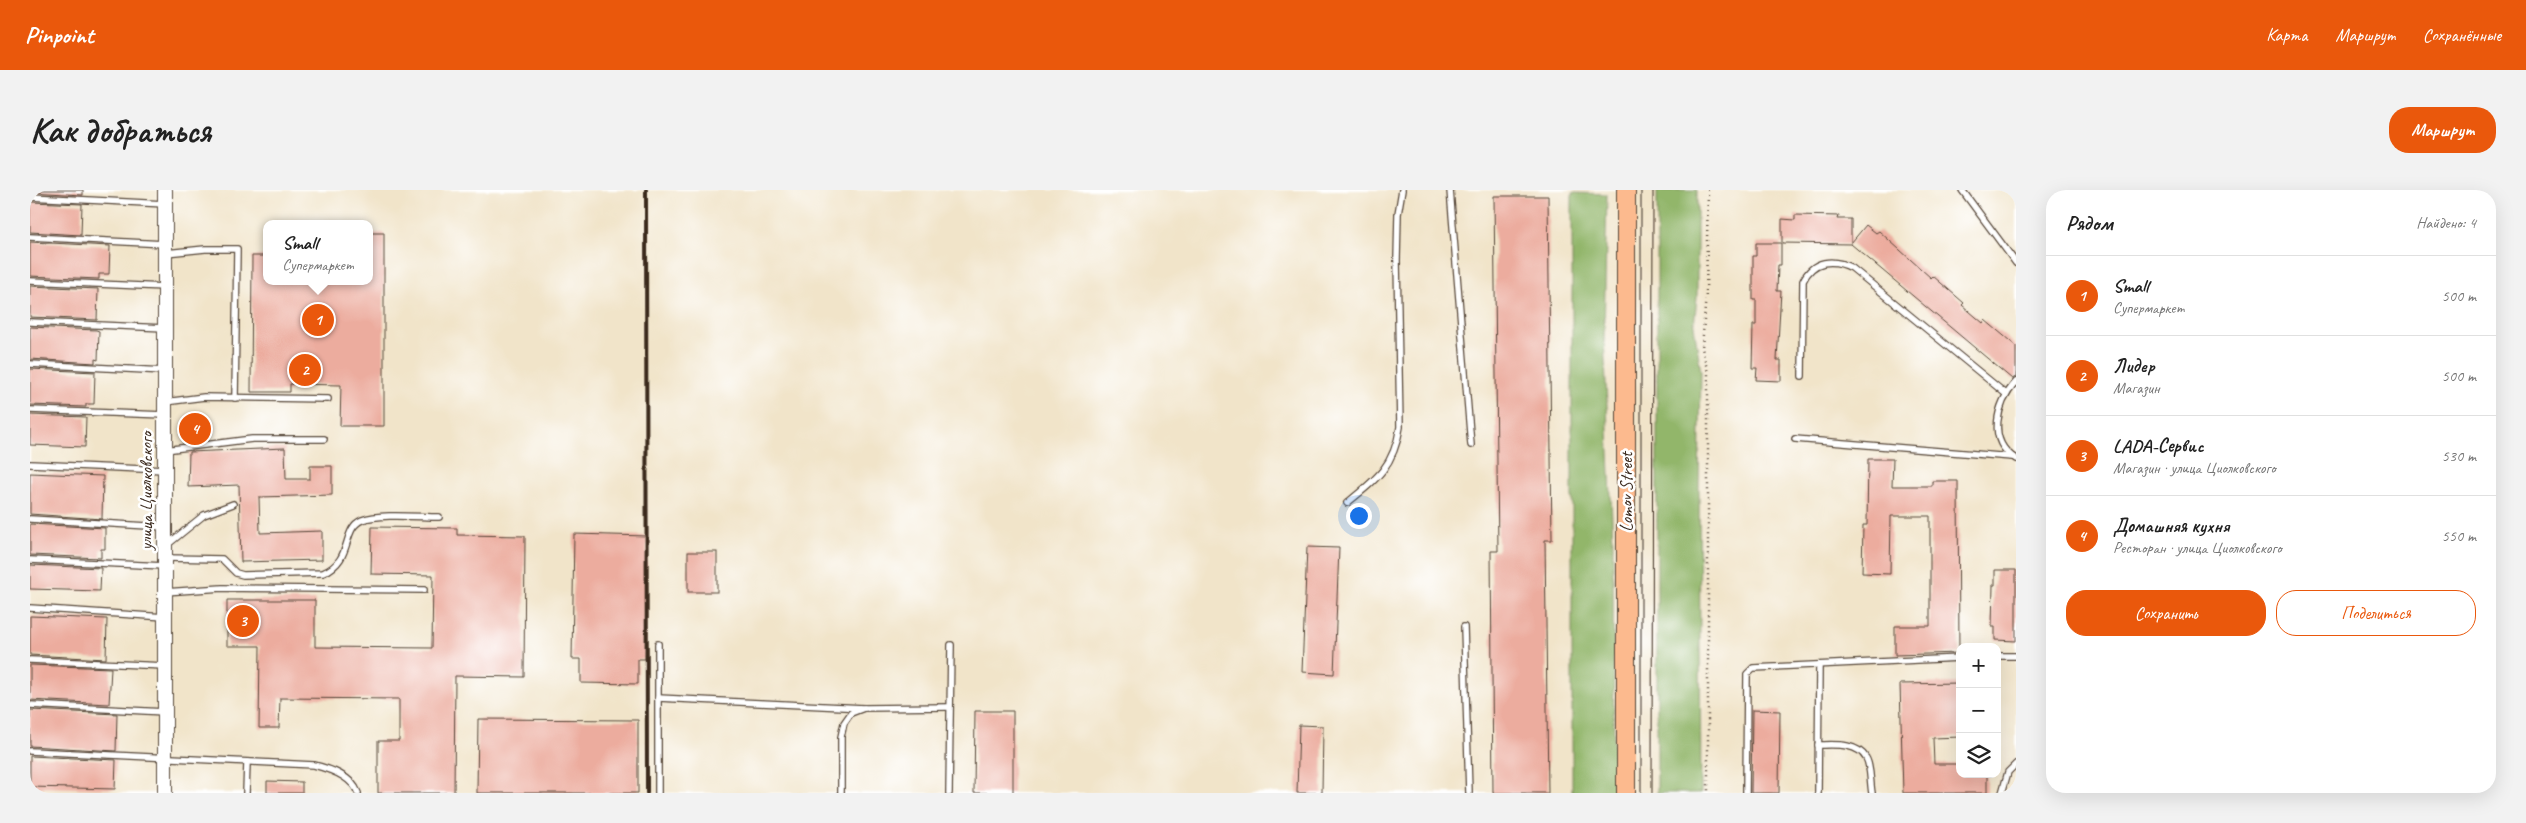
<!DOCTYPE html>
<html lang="ru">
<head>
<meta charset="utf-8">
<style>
  :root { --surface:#fff; --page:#f2f2f2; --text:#222; --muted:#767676; --line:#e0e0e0; --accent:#ea580c }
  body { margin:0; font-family:Caveat,sans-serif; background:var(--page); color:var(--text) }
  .controls { position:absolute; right:15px; bottom:15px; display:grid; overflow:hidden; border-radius:10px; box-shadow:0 5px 20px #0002 }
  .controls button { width:45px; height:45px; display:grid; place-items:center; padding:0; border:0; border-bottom:1px solid var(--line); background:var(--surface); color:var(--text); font:25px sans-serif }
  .you { position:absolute; left:1328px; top:325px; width:18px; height:18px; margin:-12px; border:4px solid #fff; border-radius:50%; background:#1a73e8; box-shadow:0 0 0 8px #1a73e833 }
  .badge { display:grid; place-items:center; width:32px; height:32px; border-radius:50%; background:var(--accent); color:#fff; font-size:16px; font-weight:700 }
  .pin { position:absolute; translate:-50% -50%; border:2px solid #fff; box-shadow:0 1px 5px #0006 }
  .popup { position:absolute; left:233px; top:30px; width:110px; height:65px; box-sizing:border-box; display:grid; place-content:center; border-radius:10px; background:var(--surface); filter:drop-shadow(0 1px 4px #0005); font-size:16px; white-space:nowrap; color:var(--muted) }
  .popup b { font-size:19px; color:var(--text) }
  .popup::after { content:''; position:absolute; left:50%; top:100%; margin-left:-10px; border:10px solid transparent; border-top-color:var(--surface) }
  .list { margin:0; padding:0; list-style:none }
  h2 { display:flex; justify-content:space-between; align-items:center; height:65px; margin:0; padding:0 20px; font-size:21px }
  h2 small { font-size:16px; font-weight:400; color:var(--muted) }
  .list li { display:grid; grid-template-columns:32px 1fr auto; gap:15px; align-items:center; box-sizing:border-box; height:80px; padding:0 20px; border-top:1px solid var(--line) }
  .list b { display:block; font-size:19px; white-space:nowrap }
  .list p { margin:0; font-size:16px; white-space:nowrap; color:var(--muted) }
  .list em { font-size:16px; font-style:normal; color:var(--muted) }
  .actions { display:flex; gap:10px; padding:15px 20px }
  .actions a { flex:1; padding:11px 0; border:1px solid var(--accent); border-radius:20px; text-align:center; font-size:18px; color:var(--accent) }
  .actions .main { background:var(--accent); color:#fff }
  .icon { flex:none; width:28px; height:28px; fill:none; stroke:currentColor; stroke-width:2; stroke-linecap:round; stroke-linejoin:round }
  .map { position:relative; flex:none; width:1986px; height:603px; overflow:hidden; border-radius:20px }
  header { display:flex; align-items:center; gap:30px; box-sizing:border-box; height:70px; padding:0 25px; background:var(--accent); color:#fff }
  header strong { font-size:24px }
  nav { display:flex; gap:28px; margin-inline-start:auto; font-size:18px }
  .intro { display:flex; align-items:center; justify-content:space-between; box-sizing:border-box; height:120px; padding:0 30px }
  h1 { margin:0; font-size:35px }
  .button { padding:12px 22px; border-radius:20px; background:var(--accent); color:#fff; font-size:18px; font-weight:700 }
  main { display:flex; gap:30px; padding:0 30px }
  aside { flex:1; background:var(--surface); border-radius:20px; box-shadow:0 5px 20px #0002 }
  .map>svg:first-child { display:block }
  .forest { fill:#92b66a; stroke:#667044 }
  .building { fill:#ecac9e }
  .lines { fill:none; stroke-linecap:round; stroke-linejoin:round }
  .service-casing { stroke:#564638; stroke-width:8 }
  .tertiary-casing { stroke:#564638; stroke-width:16 }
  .primary-casing { stroke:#564638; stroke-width:20 }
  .path { stroke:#564638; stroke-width:2.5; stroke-dasharray:1 4; stroke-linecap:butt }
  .service { stroke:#fff; stroke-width:5.5 }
  .tertiary { stroke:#fff; stroke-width:14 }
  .primary { stroke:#fcba8e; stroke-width:18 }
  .tram { stroke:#3b2a1e; stroke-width:1 }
  .rail { stroke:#3b2a1e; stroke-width:4 }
  .labels { text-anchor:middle; stroke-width:5; stroke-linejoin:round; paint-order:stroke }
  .street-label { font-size:18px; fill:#3b2a1e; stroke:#fff }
</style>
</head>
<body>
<header>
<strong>Pinpoint</strong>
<nav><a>Карта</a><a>Маршрут</a><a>Сохранённые</a></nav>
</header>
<div class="intro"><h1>Как добраться</h1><a class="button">Маршрут</a></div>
<main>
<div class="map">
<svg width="1986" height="603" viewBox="0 0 1986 603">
  <rect width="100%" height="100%" fill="#fff"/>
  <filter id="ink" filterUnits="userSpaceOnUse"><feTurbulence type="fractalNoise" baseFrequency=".02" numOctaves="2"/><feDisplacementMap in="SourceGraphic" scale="10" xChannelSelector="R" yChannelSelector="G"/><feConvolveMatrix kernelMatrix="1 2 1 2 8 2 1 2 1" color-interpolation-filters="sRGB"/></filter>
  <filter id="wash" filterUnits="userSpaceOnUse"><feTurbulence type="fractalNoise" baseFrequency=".0096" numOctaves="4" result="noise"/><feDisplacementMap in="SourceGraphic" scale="20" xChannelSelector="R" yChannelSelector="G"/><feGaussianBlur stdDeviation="1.12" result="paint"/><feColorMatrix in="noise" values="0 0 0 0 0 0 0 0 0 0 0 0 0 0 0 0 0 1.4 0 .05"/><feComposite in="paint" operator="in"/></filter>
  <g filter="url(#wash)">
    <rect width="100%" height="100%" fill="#f1e4c9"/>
    <!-- forest -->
    <g class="forest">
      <path d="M1627 0H1667V107L1664 136 1671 182 1669 298 1671 603H1627Z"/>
      <path d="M1542 3 1577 4 1574 147 1583 353 1584 603H1542Z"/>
    </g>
    <g id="blocks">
      <!-- building -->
      <g class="building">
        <path d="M1 0H53V5L1 2Z"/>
        <path d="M1464 6H1518L1522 350H1515L1518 603H1463L1461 361H1468Z"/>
        <path d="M0 12 52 14 51 45 0 42Z"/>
        <path d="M1765 25 1809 26 1808 29H1821V53L1836 35 1846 43 1849 41 1901 88 1903 86 1934 113 1932 115 1953 133 1955 130 1986 156V187L1982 189 1821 54 1752 53V29L1765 30Z"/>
        <path d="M339 43H354V236H310L311 195 260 194V202H221L222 66H237V91H339Z"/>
        <path d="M0 52 80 56 79 84H69V89L0 86Z"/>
        <path d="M1726 53H1751V75H1748L1747 101H1751L1747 170H1751V191L1726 190 1727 178H1722L1723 135H1726V110H1723V66H1726Z"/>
        <path d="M0 96 68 99 67 130 0 127Z"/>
        <path d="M0 137 66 140 69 141 68 170 65 169V173L0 169Z"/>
        <path d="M0 179 65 182 64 214H56V217L0 215Z"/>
        <path d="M0 225 56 227 55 257 0 255Z"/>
        <path d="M158 225H173L172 251 158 252Z"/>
        <path d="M255 258 256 289H280V276H302V305L229 307 230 343 292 341V370L211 372 209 295 158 297 159 262Z"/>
        <path d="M1838 269H1863L1862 296H1902V291H1928L1929 463 1865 465V436H1900V326H1861L1860 384 1832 383 1833 335H1837Z"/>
        <path d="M0 283 73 286 72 329 0 324Z"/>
        <path d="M0 334 75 338V359H71V368L0 365Z"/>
        <path d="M342 337 427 338V345L495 346 494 487 425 486 424 603H348V551H369V509L250 508 249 538H229L230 456H197V410H285V457L402 458 403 385 341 384Z"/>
        <path d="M544 344 617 346 615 469H608V494L551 493V469H542Z"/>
        <path d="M1277 357 1309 358 1304 484 1272 482Z"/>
        <rect x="658" y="362" width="29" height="40"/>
        <path d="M0 375 71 378 70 401 0 399Z"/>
        <path d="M1965 380H1986V451L1965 450V437H1962L1963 395H1965Z"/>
        <path d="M0 426 77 429 76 469 0 465Z"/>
        <path d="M0 475 81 478 79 514 0 510Z"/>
        <path d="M1930 493V547L1903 548 1904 574H1930V584H1957V603H1873L1870 494Z"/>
        <path d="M0 520 87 524 86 561 0 556Z"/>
        <path d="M1722 520 1750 521 1749 603H1721Z"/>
        <path d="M945 521H983V603H944Z"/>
        <path d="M448 529 608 530V603H447Z"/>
        <path d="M1269 535 1293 536 1292 603H1267Z"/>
        <path d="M0 566 86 570 85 599 0 597Z"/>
        <path d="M237 591 272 592V603H237Z"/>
      </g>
    </g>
  </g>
  <g filter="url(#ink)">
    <use href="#blocks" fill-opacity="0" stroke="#564638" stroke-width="1"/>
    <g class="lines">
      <!-- service casing -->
      <g class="service-casing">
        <g id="service">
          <path d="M1420 0 1441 255"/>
          <path d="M1932 0 1986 73"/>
          <path d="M0 7 135 14"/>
          <path d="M0 47 135 54"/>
          <path d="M136 63 175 59H207L205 208"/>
          <path d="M0 91 135 97"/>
          <path d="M0 132 135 138"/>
          <path d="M0 174 135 181"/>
          <path d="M1772 186 1773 91C1783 70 1803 68 1822 78L1976 204"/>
          <path d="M1986 192C1967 213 1956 251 1986 269"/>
          <path d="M135 212 174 207 298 209"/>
          <path d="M0 220 135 225"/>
          <path d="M1765 249 1982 267"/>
          <path d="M135 260 222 249H294"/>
          <path d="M0 274 135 280"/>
          <path d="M1317 313C1347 289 1364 276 1370 237L1367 70 1368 24 1372 0"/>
          <path d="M0 329 135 337"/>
          <path d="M137 355 174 325 203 314"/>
          <path d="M135 368 192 369 206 383 213 385 293 383C324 370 311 339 332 330 351 323 388 327 409 327"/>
          <path d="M0 370 135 376"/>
          <path d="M135 402 192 398 394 400"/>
          <path d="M0 418 135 427"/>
          <path d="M1434 437 1439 603"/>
          <path d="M628 454V603"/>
          <path d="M1967 466H1986"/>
          <path d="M0 470 135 476"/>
          <path d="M628 508 834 518"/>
          <path d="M0 515 135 522"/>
          <path d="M1788 555C1803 555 1827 552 1836 568 1841 576 1840 593 1842 603"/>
          <path d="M0 561 284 575C300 579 322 586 328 603"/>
          <path d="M216 603 217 573"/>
          <path d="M811 603V547L814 533 821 523 834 518 919 517"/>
          <path d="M919 603 921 455"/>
          <path d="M1716 603 1717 484 1723 478 1930 468"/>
          <path d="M1788 603 1789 475"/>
          <path d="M1972 603 1978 582 1986 574"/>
        </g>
      </g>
      <!-- tertiary casing -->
      <g class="tertiary-casing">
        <path id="tertiary" d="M135 603V0"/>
      </g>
      <!-- primary casing -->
      <g class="primary-casing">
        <path id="primary" d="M1596 603V0"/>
      </g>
      <!-- path -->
      <path class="path" d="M1678 0 1676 103 1672 158 1678 183V603"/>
      <!-- service -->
      <use href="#service" class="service"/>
      <!-- tertiary -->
      <use href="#tertiary" class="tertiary"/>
      <!-- primary -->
      <use href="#primary" class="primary"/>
      <!-- tram -->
      <g class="tram">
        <path d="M1611 0V603"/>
        <path d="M1622 603 1623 0"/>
      </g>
      <!-- rail -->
      <path class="rail" d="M616 0 617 603"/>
    </g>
  </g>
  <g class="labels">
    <!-- street labels -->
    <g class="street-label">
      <text transform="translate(116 301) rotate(-90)" y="6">улица Циолковского</text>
      <text transform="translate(1596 302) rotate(-90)" y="6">Lomov Street</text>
    </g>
  </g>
</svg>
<div class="controls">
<button>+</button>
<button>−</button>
<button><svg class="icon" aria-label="layers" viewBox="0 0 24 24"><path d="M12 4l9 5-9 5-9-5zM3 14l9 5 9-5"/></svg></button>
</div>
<div class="you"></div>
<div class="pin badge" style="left:288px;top:130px">1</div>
<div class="popup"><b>Small</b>Супермаркет</div>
<div class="pin badge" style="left:275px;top:180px">2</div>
<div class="pin badge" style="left:213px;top:431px">3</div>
<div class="pin badge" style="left:165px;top:239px">4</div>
</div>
<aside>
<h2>Рядом<small>Найдено: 4</small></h2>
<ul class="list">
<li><span class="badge">1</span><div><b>Small</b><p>Супермаркет</p></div><em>500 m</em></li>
<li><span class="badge">2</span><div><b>Лидер</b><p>Магазин</p></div><em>500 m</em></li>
<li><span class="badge">3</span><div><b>LADA-Сервис</b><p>Магазин · улица Циолковского</p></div><em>530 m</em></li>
<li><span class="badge">4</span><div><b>Домашняя кухня</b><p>Ресторан · улица Циолковского</p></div><em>550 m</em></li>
</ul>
<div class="actions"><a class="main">Сохранить</a><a>Поделиться</a></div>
</aside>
</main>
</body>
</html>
